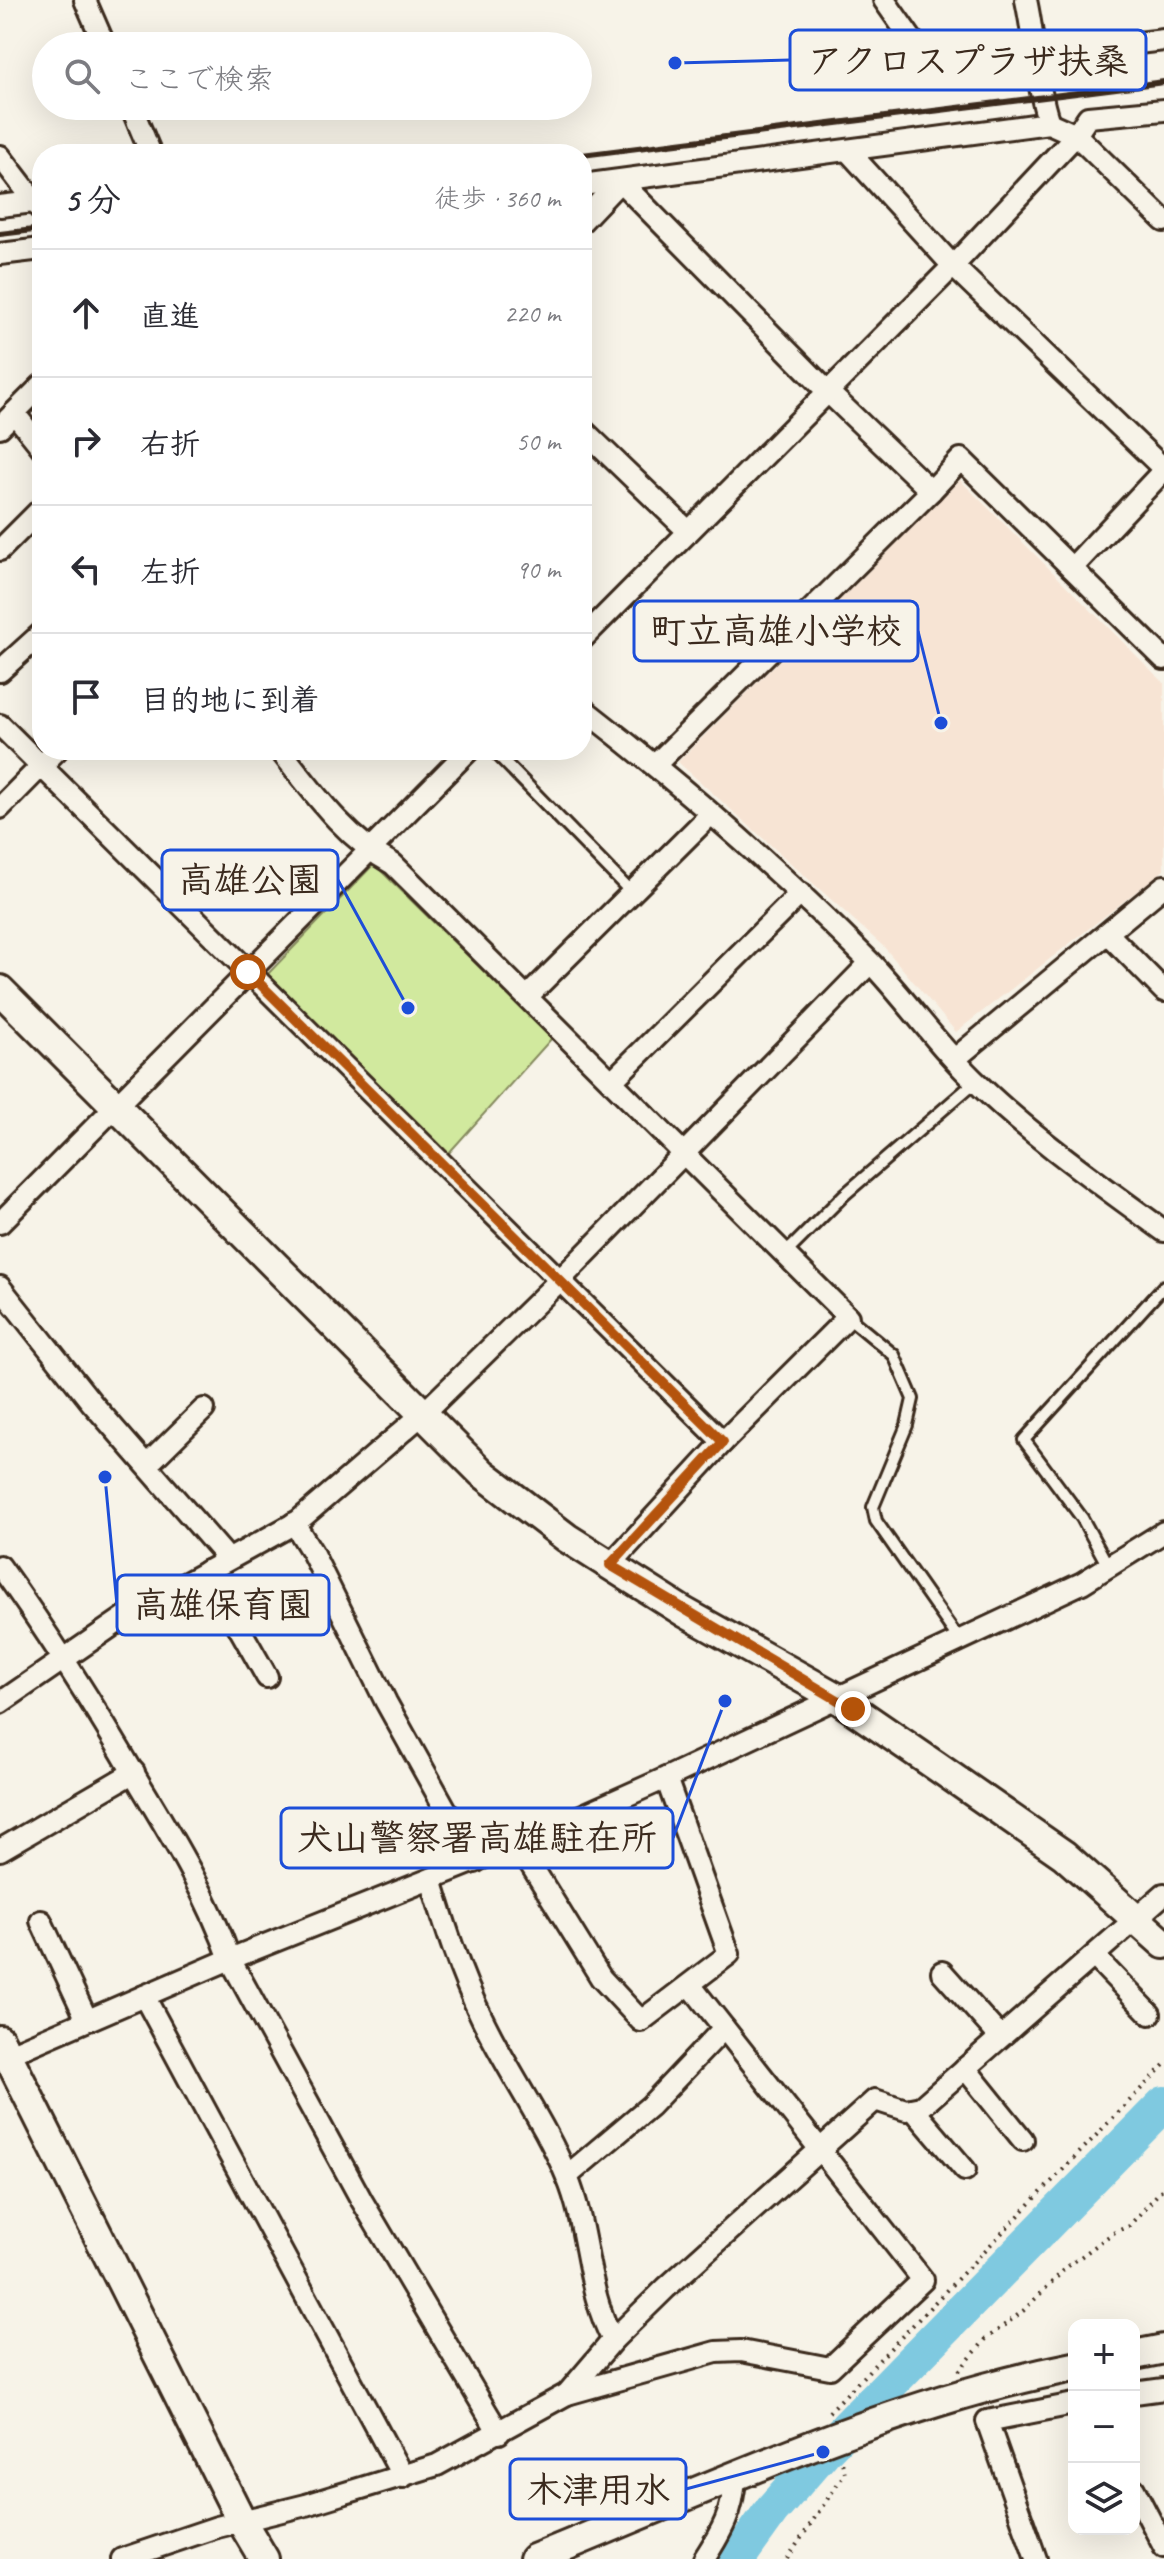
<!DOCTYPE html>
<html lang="ja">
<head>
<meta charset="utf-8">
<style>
  :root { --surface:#fff; --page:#f7f7f7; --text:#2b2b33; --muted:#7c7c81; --line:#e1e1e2 }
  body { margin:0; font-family:Caveat,"Klee One",sans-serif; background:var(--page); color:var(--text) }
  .controls { position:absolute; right:24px; bottom:24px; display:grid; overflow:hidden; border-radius:16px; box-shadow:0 8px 32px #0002 }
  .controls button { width:72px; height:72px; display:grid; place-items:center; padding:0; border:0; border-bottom:2px solid var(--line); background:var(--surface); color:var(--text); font:40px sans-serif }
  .stop { position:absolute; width:24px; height:24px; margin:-18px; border:6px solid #b45309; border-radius:50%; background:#fff }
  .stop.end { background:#b45309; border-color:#fff; box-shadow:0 2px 8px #0008 }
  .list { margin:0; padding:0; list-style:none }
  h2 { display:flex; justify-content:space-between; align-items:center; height:104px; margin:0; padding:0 32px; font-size:34px }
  h2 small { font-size:26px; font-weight:400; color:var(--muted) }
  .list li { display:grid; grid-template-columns:52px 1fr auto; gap:24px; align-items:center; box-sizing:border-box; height:128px; padding:0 32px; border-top:2px solid var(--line) }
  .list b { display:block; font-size:30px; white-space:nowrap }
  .list em { font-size:26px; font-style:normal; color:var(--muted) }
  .icon { flex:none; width:44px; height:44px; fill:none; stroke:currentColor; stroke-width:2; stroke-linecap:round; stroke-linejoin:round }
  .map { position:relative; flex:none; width:1164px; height:2559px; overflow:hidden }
  .search { position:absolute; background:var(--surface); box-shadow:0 8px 32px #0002; left:32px; top:32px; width:560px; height:88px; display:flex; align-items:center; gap:20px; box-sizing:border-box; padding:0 28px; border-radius:44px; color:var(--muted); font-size:30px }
  .panel { position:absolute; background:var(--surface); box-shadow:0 8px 32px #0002; left:32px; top:144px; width:560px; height:616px; border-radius:32px }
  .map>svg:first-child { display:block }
  .built { fill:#f7e4d4 }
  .park { fill:#d1e99e; stroke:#868a5e; stroke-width:2 }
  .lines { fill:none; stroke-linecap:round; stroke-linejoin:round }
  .river { stroke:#7fc9e0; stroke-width:36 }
  .lane-casing { stroke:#3b2a1e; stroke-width:16 }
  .street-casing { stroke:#3b2a1e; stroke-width:26 }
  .secondary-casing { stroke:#3b2a1e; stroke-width:34 }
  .path { stroke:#3b2a1e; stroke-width:4; stroke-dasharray:2 6; stroke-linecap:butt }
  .lane { stroke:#f7f3e8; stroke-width:10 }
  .street { stroke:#f7f3e8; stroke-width:20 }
  .secondary { stroke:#f7f3e8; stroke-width:28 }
  .rail { stroke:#3b2a1e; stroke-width:6 }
  .route { stroke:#b45309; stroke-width:10 }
  .leader { fill:none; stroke:#1d4ed8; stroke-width:3 }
  .callout-dot { fill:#1d4ed8; stroke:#f7f3e8; stroke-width:3 }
  .callout { fill:#f7f3e8; stroke:#1d4ed8; stroke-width:3 }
  .callout-label { font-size:36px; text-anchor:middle; font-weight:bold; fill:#3b2a1e }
</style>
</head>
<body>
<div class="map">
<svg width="1164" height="2559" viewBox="0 0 1164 2559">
  <rect width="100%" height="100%" fill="#f7f3e8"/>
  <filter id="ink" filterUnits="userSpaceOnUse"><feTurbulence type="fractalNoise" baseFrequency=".0125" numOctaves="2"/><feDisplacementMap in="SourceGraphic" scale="16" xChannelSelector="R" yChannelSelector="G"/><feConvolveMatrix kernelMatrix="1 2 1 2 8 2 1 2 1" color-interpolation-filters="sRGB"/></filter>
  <g filter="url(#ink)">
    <!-- built -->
    <path class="built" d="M960 480 1164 683V870L956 1032 884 947 678 762Z"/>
    <!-- park -->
    <path class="park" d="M374 864 552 1038 447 1155 263 979Z"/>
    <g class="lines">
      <!-- river -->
      <path class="river" d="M737 2559 772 2510 823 2452 1164 2104"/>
      <!-- lane casing -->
      <g class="lane-casing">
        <g id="lane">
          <path d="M493 750 632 893"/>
          <path d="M785 1254 844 1195 975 1082"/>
          <path d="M848 1317 894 1355 913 1399 907 1425 873 1507 876 1521 960 1641"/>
          <path d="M1108 1566 1082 1518 1024 1440 1164 1286"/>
        </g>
      </g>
      <!-- street casing -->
      <g class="street-casing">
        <g id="street">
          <path d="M85 0 105 46"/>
          <path d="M884 0 931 67 1164 40"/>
          <path d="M1026 0C1035 41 1036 84 1049 123"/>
          <path d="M131 106 151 154"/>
          <path d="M849 152 953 266 1164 469"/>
          <path d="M0 156 42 211"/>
          <path d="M620 181 827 391 931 491 655 765"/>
          <path d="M582 185 1049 123 1076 135 1164 221"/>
          <path d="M0 206 42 201"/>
          <path d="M582 221 620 181"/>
          <path d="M0 254 42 249"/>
          <path d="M14 413 42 448"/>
          <path d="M0 427 42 385"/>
          <path d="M582 429 687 530"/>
          <path d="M931 491 961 459 1164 659"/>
          <path d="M0 550 42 508"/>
          <path d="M1072 568 1164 470"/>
          <path d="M582 639 953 266 1076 135 1088 117 1164 110"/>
          <path d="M0 671 42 633"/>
          <path d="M582 708C683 786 779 870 869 961 907 1000 938 1047 978 1084 1035 1139 1100 1184 1164 1231"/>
          <path d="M0 725 723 1442"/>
          <path d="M280 750C313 792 345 838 393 864L848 1317 723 1442 610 1565"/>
          <path d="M0 808 57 750"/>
          <path d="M1108 934 1164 991"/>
          <path d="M528 996 711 814"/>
          <path d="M956 1058 1164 886"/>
          <path d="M612 1081 801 893"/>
          <path d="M0 1223 469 750"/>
          <path d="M0 1287 92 1403 228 1559"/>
          <path d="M147 1465 204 1409"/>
          <path d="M294 1523 312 1552 386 1702 475 1862"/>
          <path d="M0 1566C51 1637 97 1710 141 1786 175 1842 208 1897 230 1959L362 2201 499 2433"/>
          <path d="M207 1571 267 1677"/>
          <path d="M0 1703 128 1615 297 1522 425 1412 560 1280 870 963"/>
          <path d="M518 1844 601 1978 641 2021 729 1954 666 1778"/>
          <path d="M0 1850 134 1772"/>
          <path d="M431 1879C445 1926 460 1973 481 2016 507 2071 544 2121 567 2177 589 2229 586 2291 613 2340"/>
          <path d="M41 1921 87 2020"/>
          <path d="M1095 1957 1150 2014"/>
          <path d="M942 1972 1000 2037"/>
          <path d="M144 1996 403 2477"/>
          <path d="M0 2058 230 1959 518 1844 666 1778 1082 1583 1164 1532"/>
          <path d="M965 2068 1023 2140"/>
          <path d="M913 2109 965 2170"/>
          <path d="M567 2176 650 2106 724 2028"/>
          <path d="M1134 2393 1164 2389"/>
          <path d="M567 2394 716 2352 741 2351 830 2368 923 2280 691 1986"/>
          <path d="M1134 2489 1164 2547"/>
          <path d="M122 2559 217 2527 306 2505 437 2465 567 2394 613 2340 666 2288 875 2100 906 2110 921 2107 1164 1894"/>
          <path d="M704 2559C722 2531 733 2512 735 2478"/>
          <path d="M1036 2559 987 2421 1074 2404"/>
        </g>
      </g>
      <!-- secondary casing -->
      <g class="secondary-casing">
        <g id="secondary">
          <path d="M0 990 482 1473 567 1538 684 1612 834 1696 936 1766 1064 1855 1164 1944"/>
          <path d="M0 2040 242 2522 264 2559"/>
          <path d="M1134 2355 1164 2349"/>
          <path d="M534 2559C709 2488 889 2403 1074 2367"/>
        </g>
      </g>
      <!-- path -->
      <g class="path">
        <path d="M959 2371 986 2339 1023 2311 1067 2267 1113 2233 1129 2226 1164 2187"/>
        <path d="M829 2412 1164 2065"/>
        <path d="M787 2559 845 2473 841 2459"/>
      </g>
      <!-- lane -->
      <use href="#lane" class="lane"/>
      <!-- street -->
      <use href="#street" class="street"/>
      <!-- secondary -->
      <use href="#secondary" class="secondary"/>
      <!-- rail -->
      <g class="rail">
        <path d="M582 155 1164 82"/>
        <path d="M0 234 42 229"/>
      </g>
    </g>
  </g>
  <g class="lines" filter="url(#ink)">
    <!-- route -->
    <path class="route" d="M248 972 723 1442 610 1565 853 1709"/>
  </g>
  <!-- callouts -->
  <path class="leader" d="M675 63L790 60M941 723L918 631M408 1008L338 880M105 1477L117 1605M725 1701L673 1838M823 2452L686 2489"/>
  <g class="callout-dot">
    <circle cx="675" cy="63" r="8"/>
    <circle cx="941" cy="723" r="8"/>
    <circle cx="408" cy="1008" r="8"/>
    <circle cx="105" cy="1477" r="8"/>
    <circle cx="725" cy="1701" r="8"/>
    <circle cx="823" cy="2452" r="8"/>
  </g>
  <g class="callout">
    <rect x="790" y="30" width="356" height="60" rx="8"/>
    <rect x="634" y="601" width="284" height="60" rx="8"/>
    <rect x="162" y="850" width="176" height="60" rx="8"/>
    <rect x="117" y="1575" width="212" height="60" rx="8"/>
    <rect x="281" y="1808" width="392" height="60" rx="8"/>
    <rect x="510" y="2459" width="176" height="60" rx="8"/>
  </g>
  <g class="callout-label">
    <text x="968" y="73">アクロスプラザ扶桑</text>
    <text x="776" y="643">町立高雄小学校</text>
    <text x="250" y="892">高雄公園</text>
    <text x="223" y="1617">高雄保育園</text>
    <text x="477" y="1850">犬山警察署高雄駐在所</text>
    <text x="598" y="2502">木津用水</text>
  </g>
</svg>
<div class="controls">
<button>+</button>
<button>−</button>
<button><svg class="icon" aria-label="layers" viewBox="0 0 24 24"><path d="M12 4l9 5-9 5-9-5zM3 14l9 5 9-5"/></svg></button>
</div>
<div class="stop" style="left:248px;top:972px"></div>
<div class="stop end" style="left:853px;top:1709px"></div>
<div class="search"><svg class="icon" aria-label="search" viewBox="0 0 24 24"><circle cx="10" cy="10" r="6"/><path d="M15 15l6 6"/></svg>ここで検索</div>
<section class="panel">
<h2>5 分<small>徒歩 · 360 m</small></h2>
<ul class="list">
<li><svg class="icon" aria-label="ahead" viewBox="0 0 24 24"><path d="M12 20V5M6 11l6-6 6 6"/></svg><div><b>直進</b></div><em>220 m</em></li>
<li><svg class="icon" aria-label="right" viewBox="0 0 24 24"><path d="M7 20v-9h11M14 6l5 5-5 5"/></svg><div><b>右折</b></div><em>50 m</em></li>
<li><svg class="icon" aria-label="left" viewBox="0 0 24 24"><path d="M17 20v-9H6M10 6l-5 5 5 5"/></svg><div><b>左折</b></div><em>90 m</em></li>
<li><svg class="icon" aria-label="arrive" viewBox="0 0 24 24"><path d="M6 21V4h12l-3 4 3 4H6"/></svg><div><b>目的地に到着</b></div></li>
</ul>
</section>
</div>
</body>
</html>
